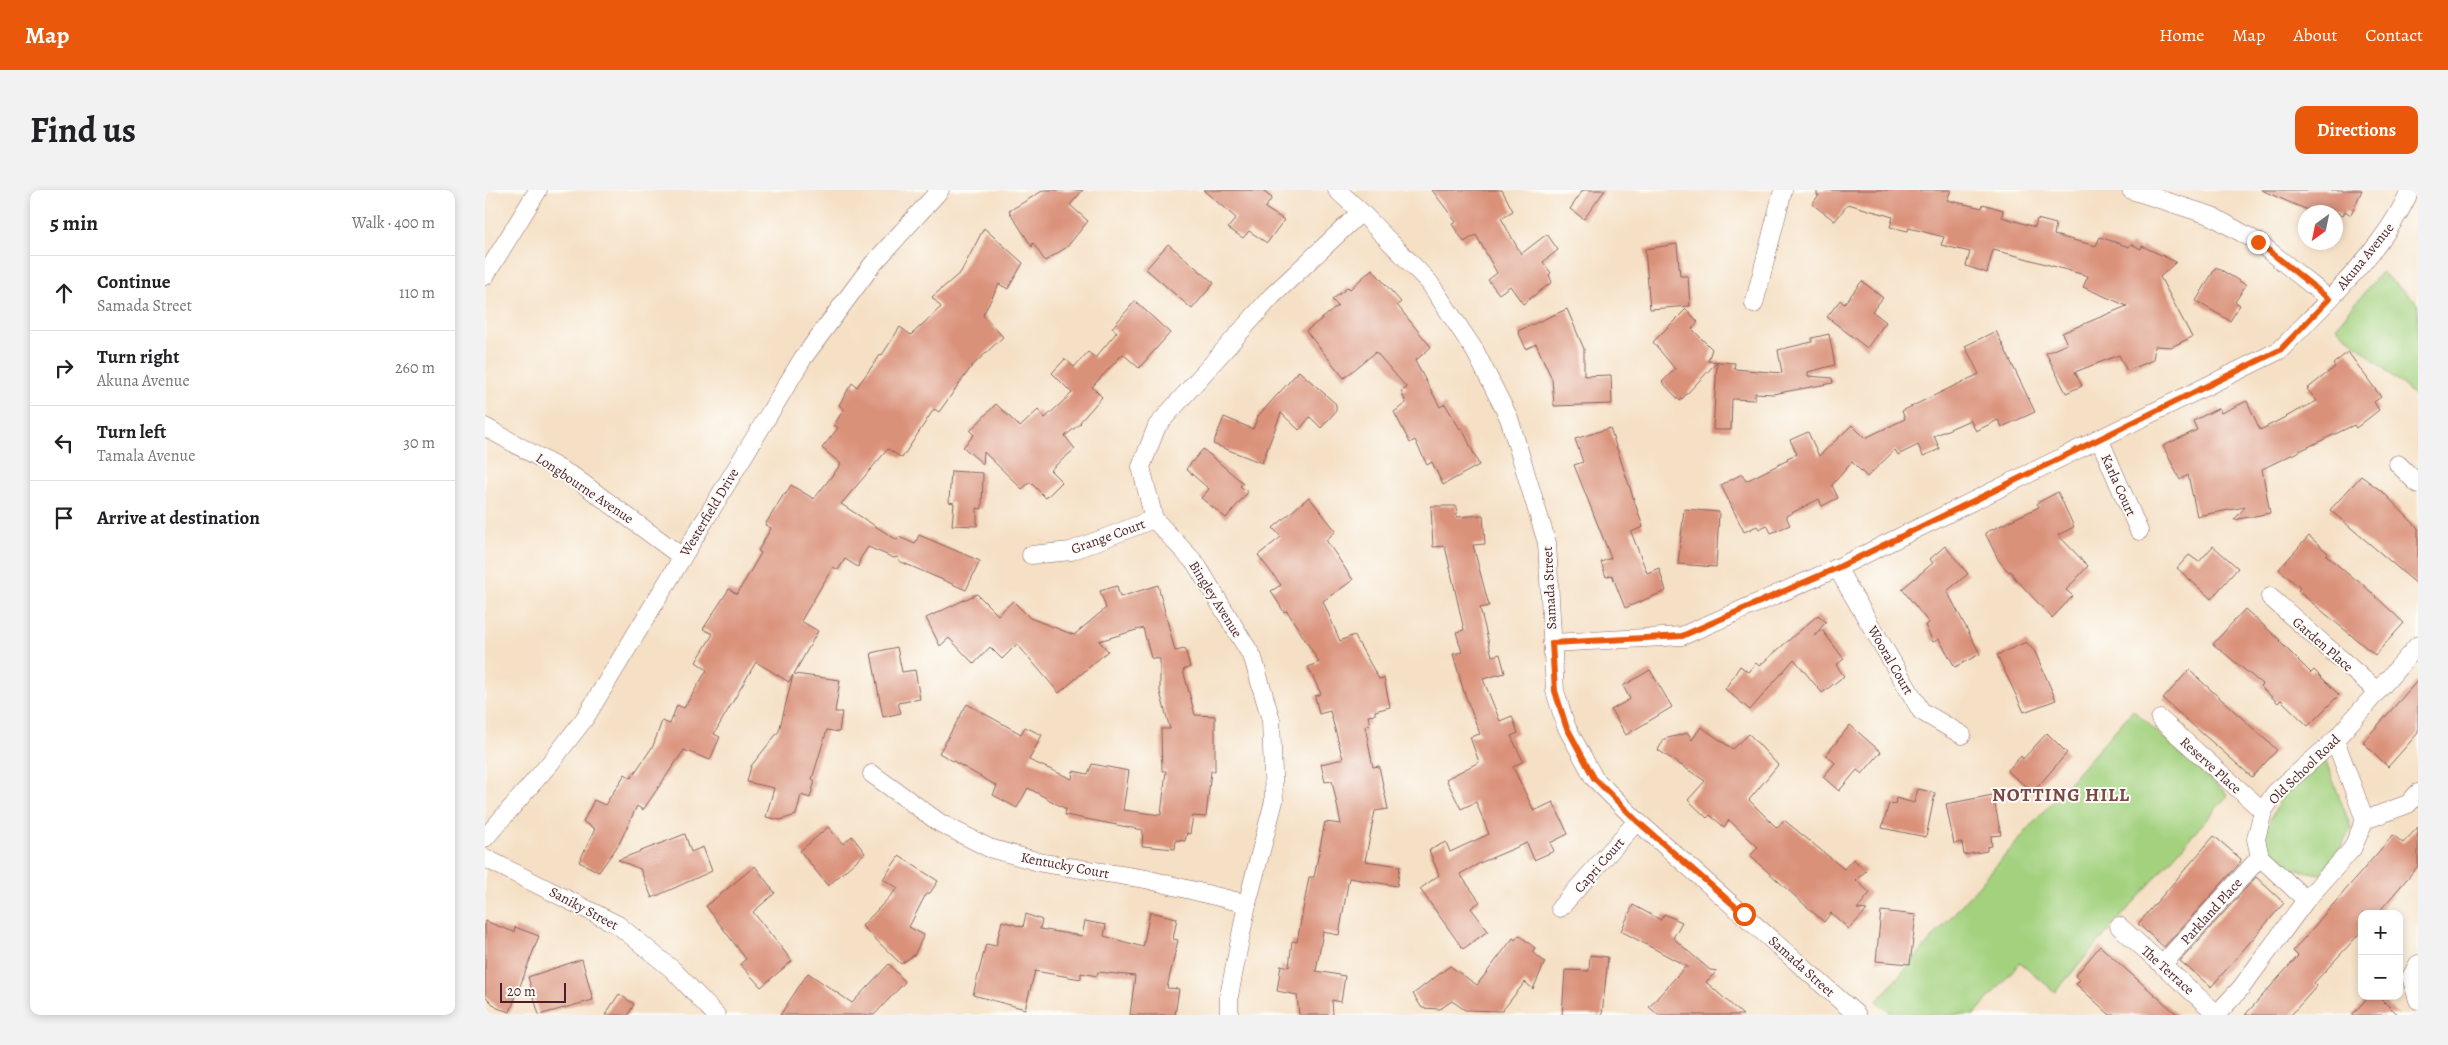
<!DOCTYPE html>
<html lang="en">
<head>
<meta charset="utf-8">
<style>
  :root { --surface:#fff; --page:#f2f2f2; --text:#202124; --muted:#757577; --line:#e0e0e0; --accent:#ea580c }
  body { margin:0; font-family:Alegreya,serif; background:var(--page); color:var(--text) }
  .controls { position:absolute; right:15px; bottom:15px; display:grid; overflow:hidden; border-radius:10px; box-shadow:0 2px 8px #0003 }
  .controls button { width:45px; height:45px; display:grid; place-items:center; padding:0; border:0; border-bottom:1px solid var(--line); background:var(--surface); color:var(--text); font:25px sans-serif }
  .compass { position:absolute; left:1813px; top:15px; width:45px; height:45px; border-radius:50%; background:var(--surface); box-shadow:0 2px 8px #0003; rotate:213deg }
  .scale { position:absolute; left:15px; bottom:12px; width:66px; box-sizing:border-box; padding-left:5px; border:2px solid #4a1f2b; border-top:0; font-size:14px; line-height:18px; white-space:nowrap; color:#4a1f2b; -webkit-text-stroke:4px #fdfcf7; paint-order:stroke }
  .stop { position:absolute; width:15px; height:15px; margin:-11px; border:4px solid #ea580c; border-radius:50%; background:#fff }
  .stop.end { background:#ea580c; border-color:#fff; box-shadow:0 1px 5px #0008 }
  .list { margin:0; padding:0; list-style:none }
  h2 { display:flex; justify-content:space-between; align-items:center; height:65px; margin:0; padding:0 20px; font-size:21px }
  h2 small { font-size:16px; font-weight:400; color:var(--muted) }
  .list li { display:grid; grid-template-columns:32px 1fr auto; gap:15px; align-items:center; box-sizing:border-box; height:75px; padding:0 20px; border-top:1px solid var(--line) }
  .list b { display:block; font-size:19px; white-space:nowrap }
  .list p { margin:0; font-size:16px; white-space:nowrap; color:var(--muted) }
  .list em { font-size:16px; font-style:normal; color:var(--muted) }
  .icon { flex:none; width:28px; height:28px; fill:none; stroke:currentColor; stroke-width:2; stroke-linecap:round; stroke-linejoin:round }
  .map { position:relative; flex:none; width:1933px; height:825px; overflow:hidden; border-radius:10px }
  header { display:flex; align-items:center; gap:30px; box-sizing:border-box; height:70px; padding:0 25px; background:var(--accent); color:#fff }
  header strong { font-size:24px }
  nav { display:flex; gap:28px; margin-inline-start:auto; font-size:18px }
  .intro { display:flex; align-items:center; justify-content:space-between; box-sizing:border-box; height:120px; padding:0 30px }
  h1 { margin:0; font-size:35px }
  .button { padding:12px 22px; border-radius:10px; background:var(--accent); color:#fff; font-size:18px; font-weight:700 }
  main { display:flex; gap:30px; padding:0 30px }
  aside { flex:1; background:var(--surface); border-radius:10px; box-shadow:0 2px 8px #0003 }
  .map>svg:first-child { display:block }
  .green { fill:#a3d17e; stroke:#767854 }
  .building { fill:#da9179 }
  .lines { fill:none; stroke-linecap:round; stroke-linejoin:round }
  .minor-casing { stroke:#866361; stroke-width:19 }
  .minor { stroke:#fff; stroke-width:18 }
  .route { stroke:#ea580c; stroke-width:6 }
  .labels { text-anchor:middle; stroke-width:4; stroke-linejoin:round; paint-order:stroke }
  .street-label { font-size:14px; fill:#4a1f2b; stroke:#fdfcf7 }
  .district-label { font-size:19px; font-weight:bold; letter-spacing:1px; fill:#7c4746; stroke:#fdfcf7 }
</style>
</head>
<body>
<header>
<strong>Map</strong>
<nav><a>Home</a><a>Map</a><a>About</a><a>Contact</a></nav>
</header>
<div class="intro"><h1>Find us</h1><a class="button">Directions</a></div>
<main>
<aside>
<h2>5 min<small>Walk · 400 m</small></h2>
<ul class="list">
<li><svg class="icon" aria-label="ahead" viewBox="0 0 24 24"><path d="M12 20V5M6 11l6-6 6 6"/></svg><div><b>Continue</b><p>Samada Street</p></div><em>110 m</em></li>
<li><svg class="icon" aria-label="right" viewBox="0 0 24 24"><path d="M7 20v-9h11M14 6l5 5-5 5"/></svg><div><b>Turn right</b><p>Akuna Avenue</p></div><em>260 m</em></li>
<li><svg class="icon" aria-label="left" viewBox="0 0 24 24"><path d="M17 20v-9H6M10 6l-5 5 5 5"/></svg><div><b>Turn left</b><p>Tamala Avenue</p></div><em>30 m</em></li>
<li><svg class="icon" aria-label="arrive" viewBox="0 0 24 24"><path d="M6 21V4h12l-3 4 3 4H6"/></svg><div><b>Arrive at destination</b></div></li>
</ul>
</aside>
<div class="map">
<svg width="1933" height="825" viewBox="0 0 1933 825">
  <rect width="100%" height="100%" fill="#fdfcf7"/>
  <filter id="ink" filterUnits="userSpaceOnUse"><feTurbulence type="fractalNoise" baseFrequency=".02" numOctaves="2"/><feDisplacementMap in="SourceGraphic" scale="10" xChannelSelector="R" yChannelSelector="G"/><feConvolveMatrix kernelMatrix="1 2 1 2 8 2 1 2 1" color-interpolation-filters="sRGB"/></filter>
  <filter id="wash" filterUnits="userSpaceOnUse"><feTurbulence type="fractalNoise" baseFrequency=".0096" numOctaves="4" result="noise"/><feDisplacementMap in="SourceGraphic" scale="20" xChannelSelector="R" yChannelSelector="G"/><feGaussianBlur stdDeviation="1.12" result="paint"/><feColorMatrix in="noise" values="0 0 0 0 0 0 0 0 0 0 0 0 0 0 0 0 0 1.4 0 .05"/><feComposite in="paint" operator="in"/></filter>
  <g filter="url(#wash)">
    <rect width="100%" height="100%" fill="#f5e0c5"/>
    <!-- green -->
    <g class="green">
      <path d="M1896 82 1933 113V212L1929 205 1851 137Z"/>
      <path d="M1648 520 1743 605 1570 802 1535 772 1489 825H1409L1392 811Z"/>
      <path d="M1840 569 1866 638 1855 660 1835 684 1796 677 1777 645 1797 607Z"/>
    </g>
    <g id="blocks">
      <!-- building -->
      <g class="building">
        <path d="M559 0H598L585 15 603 31 582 57 560 71 548 53 547 57 524 21Z"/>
        <path d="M718 0H776L787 8 780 18 799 30 782 53 764 41 758 48 743 38 751 28Z"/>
        <path d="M947 0H1017L1028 21 1016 28 1036 64 1062 44 1073 60 1058 72 1066 83 1064 85 1067 92 1038 114 1025 96 1014 104 1003 90 1012 83 991 45 979 52 967 34 971 32Z"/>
        <path d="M1098 0H1120L1099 29 1085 19Z"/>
        <path d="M1332 0H1466L1462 10 1497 18 1498 14 1518 20 1517 27 1550 37 1552 29 1571 34 1569 45 1611 56 1615 47 1644 57 1646 54 1656 59 1657 56 1691 72 1675 87 1707 147 1686 157 1670 156 1668 170 1642 181 1634 165 1590 182 1597 196 1581 203 1561 163 1582 154 1577 143 1642 116 1598 97 1603 86 1529 65 1508 60 1502 83 1481 76 1485 62 1456 55 1459 47 1424 38 1423 41 1405 37 1408 27 1363 14 1350 31 1327 14 1334 5H1332Z"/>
        <path d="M1776 0H1877L1866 25 1860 21 1858 26 1851 22H1827Z"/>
        <path d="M499 38 538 73 523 99 514 94 498 125 518 147 487 176 454 222 449 219 417 268 403 259 356 314 412 350 414 347 430 354 434 345 495 371 481 400 414 371 413 367 409 368 383 357 375 369 373 377 360 369 353 380 348 377 316 431 333 441 309 484 355 490 350 522H357L354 542 342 540 327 589 330 591 325 608 316 605 311 625 295 630 281 627 289 598 262 592 266 576 294 541 308 485 304 492 271 472 229 544 235 547 225 570 199 560 158 620 152 616 134 654 114 682 94 672 110 639 98 632 109 610 120 615 140 584 146 588 168 556 177 531 185 534 192 515 199 518 222 480 211 472 228 444 218 439 244 399 252 404 276 363 273 361 286 338 280 335 299 304 300 305 306 295 329 309 356 274 337 258 353 238 349 235 359 219 354 215 367 193 372 197 396 164 397 165 415 137 426 145 456 117 447 107 476 82Z"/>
        <path d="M683 54 729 93 707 119 661 79Z"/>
        <path d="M1192 54 1195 86H1203L1205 116 1165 119 1160 59Z"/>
        <path d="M1731 77 1761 95 1750 112 1755 115 1745 131 1711 111Z"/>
        <path d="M887 79 916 112 912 115 946 157 930 171 955 217 960 214 975 239 977 238 994 275 958 295 947 272 942 275 930 250 925 253 909 222 921 213 916 201 922 198 891 162 859 188 821 141 853 116 847 110 863 97 865 99Z"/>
        <path d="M1377 91 1398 108 1387 121 1401 132 1382 158 1342 127 1355 110 1359 114Z"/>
        <path d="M650 111 685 143 654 178 638 164 607 197 617 207 595 232 596 233 580 246 590 259 565 280 577 292 561 308 545 292 537 299 499 262 498 274 478 257 489 245 485 241 511 214 535 237 553 220 560 228 587 203 567 183 580 169 589 177 603 162 610 168 632 142 627 138Z"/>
        <path d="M1082 119 1099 159V186L1126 185 1127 214 1069 216 1067 189 1051 154 1041 159 1033 141Z"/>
        <path d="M1201 119 1213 132 1207 139 1227 159 1223 171 1250 173 1249 179 1297 183 1293 160 1327 152V148L1344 144 1350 175 1323 182V186L1347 188 1348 193 1288 204 1270 203V210L1247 209 1246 240H1228L1232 172 1195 211 1177 192 1190 179 1168 152Z"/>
        <path d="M1511 141 1550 222 1517 237 1513 230 1491 241 1485 230 1449 246 1455 259 1438 266 1433 255 1413 265 1410 260 1382 287 1367 272 1347 295 1353 308 1337 316 1334 309 1301 326 1305 335 1286 343 1282 335 1274 339 1272 336 1259 342 1236 295 1257 284 1261 291 1303 270 1302 268 1312 264 1305 250 1323 242 1334 266 1367 235 1380 248 1420 229 1417 221 1494 184 1480 156Z"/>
        <path d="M1863 162 1896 207 1889 212 1894 220 1871 238 1869 235 1777 279 1785 323 1749 330 1760 317 1712 326 1703 285 1695 290 1678 256 1712 240 1708 231 1734 218 1736 223 1762 211 1775 240 1832 211 1822 199 1850 177 1848 174Z"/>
        <path d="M814 181 851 214V221L836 238 825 227 814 240 796 223 777 273 728 254 739 227 768 239 773 226Z"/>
        <path d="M1125 238 1158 337 1146 342 1162 383 1174 378 1181 401 1140 418 1127 385 1121 387 1116 372 1126 368 1089 275 1098 272 1090 249Z"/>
        <path d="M718 259 758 293 755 296 763 302 741 328 716 308 724 299 701 279Z"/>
        <path d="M466 281 498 283 497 319 492 318V336L467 335 469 313 464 312Z"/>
        <path d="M1876 286 1899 303 1933 338V395L1845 320Z"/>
        <path d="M1573 302 1589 337 1573 345 1603 376 1581 400 1588 406 1567 428 1529 387 1526 381 1524 382 1514 371 1500 343 1554 317 1552 313Z"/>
        <path d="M824 307 851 341 841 350 868 390 838 411 855 451 869 445 894 489 899 488 905 517 890 521V525L883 526 885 534 880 536 888 577 894 576 903 619 890 621 880 671 915 676 912 696 864 688 854 745 838 742 831 781 860 786 856 812 847 810 848 825H814L812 805 792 801 796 775 804 777 807 751 812 752 824 687H829L840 632 856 634 847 591 840 592 836 574 858 569 845 521 834 524 830 506 836 504 823 477 834 472 802 421 799 422 786 401 796 395 773 365 796 347 788 338Z"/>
        <path d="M946 316H971L972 327 998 325 1000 354 988 355 1004 416 995 418 1007 466 1015 464 1020 483 998 489 1015 531 1027 526 1033 543 1026 546 1038 571 1028 577 1049 621 1068 612 1083 644 1065 653 1069 661 1049 670 1042 653 997 672 975 684 995 712 986 718 1003 741 978 759 935 699 954 685 944 660 961 652 965 662 1004 644 991 612 976 619 961 589 994 572 985 547 995 544 978 499 968 464 977 462 971 442 979 440 960 356 948 357Z"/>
        <path d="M1199 319 1234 322 1231 377 1193 374Z"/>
        <path d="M1824 346 1843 363 1841 365 1870 390 1872 389 1919 433 1890 465 1813 401 1815 398 1794 379Z"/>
        <path d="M1460 356 1483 384 1462 401 1495 464 1470 477 1454 449 1448 452 1440 435 1444 433 1417 399 1448 373 1445 369Z"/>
        <path d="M1728 356 1753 378 1726 409 1692 378 1704 365 1714 372Z"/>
        <path d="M673 395 690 461 700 459 705 477 698 480 710 525 730 526V581H726L721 627 708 626 705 644 702 643 700 651 691 650 690 659 657 656 658 640 580 625 581 619 543 598 532 618 508 605 512 596 454 563 482 514 536 544 540 537 557 545 544 570 587 589 588 581 603 584 607 574 644 581 638 620 676 625 681 581H677L676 539H685L675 502V469L666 468 658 438 614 451 623 461 574 503 532 454 517 469 505 457 489 474 464 448 455 456 441 428 492 404 513 425 528 411 545 428 589 445 621 418 615 401 632 396 635 407Z"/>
        <path d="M1760 419 1795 450 1794 451 1826 483 1829 480 1854 505 1823 536 1796 510 1793 513 1775 496 1777 494 1728 454Z"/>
        <path d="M1333 425 1341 432 1329 446 1337 440 1359 469 1351 475 1359 486 1337 503 1309 469 1265 520 1240 499 1255 476 1263 482 1271 473 1274 476Z"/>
        <path d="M1541 452 1550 462 1571 510 1539 522 1512 465Z"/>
        <path d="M412 457 417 482 430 480 435 509 413 513 416 523 398 527 386 463Z"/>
        <path d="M1165 480 1187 517 1141 545 1126 520 1145 509 1138 496Z"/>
        <path d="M1704 480 1792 560 1767 587 1678 509Z"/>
        <path d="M1933 490V543L1903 577 1878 552Z"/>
        <path d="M1365 535 1396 562 1377 584 1372 580 1354 601 1338 587 1350 573 1341 565Z"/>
        <path d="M1216 537 1248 559 1264 544 1293 575 1264 610 1292 638 1299 630 1359 679 1368 669 1381 681 1371 690 1385 703 1372 719 1382 720 1364 739 1346 723 1339 732 1265 666 1273 657 1244 630 1239 637 1225 625 1222 628 1203 610 1220 591 1173 560 1179 549 1203 543 1207 550Z"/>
        <path d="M1562 543 1582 563 1548 602 1522 581 1536 566 1538 569Z"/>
        <path d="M1433 599 1450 603 1441 647 1397 638 1404 613 1410 614 1411 608 1429 613Z"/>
        <path d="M1508 605 1516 645 1506 646 1507 656 1502 657V661L1479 665 1477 652 1469 654 1461 614Z"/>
        <path d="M343 637 358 654 367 646 380 663 343 696 315 661Z"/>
        <path d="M1933 637V676L1892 724H1877V741L1829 793 1832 796 1806 825H1760L1813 766 1808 761 1908 645 1918 653Z"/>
        <path d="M200 644 206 662 218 657 227 681 167 708 155 679 133 670Z"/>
        <path d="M1729 646 1756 669 1755 673 1679 757 1653 734Z"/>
        <path d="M414 666 453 691 445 703 441 704 424 737 439 745 429 765 416 774 377 736 413 698 398 689Z"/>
        <path d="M270 676 290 703 268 722 307 771 276 797 255 774 261 769 221 716Z"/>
        <path d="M1771 687 1799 713 1726 797 1695 771Z"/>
        <path d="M1148 715 1176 730 1179 724 1197 732 1188 748 1225 780 1232 781 1221 792 1258 825H1173L1164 817 1200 777H1203L1136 741Z"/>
        <path d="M1396 721 1431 725 1425 774 1391 771Z"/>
        <path d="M665 722 692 728 688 749 693 750 682 798 694 799 690 825H645L650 786 613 782 612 786 596 783V789L550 781 540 819 488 805 501 754 511 756 517 731 538 737 541 724 557 730 555 739 597 746 600 731 621 735 619 746 658 757Z"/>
        <path d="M0 731 29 742 30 737 54 746 25 822 12 818 0 806Z"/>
        <path d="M1034 745 1050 758 1047 762 1060 772 1048 799 1040 792 1017 821 980 820 967 811 955 819 937 818 928 804 965 776 992 795 1028 748 1030 750Z"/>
        <path d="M1615 756 1645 783 1693 825H1625L1591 794 1595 790 1590 786Z"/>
        <path d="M1105 765 1123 767 1117 825H1077L1080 780 1104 781Z"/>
        <path d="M97 769 108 810 54 825 43 787Z"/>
        <path d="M404 774 420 792 389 825H295L323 783 367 813Z"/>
        <path d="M134 804 149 814 143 825H120Z"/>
        <path d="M1884 806H1892L1914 825H1867Z"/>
      </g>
    </g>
  </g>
  <g filter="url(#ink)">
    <use href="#blocks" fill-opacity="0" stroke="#866361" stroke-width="1"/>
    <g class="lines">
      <!-- minor casing -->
      <g class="minor-casing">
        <g id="minor">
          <path d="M852 0 876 22 944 92 990 161 1024 228 1062 353 1070 501 1081 536 1109 588 1152 631 1372 825"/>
          <path d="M1646 0 1727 26 1773 52 1844 109"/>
          <path d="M0 86 53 0"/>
          <path d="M1269 114 1298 0"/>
          <path d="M0 237 89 287 197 367"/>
          <path d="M1614 248 1654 341"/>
          <path d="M1913 274 1933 294"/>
          <path d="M546 365 586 361 669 329"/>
          <path d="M1352 378 1436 521 1477 545"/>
          <path d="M1785 407 1892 501"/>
          <path d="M1067 453 1197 446 1352 378 1795 160C1838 115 1901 58 1925 0"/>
          <path d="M1675 529 1778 621"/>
          <path d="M1850 550 1880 630"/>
          <path d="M387 584 455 633 504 658 558 673 661 689 762 714"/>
          <path d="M0 648 66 572 100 528 318 168 387 75 455 0"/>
          <path d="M0 668 133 735 187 779 231 825"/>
          <path d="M1821 710 1775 667 1771 649 1778 621 1790 603 1850 550 1933 455"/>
          <path d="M1075 718 1152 631"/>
          <path d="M1634 736 1732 824"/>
          <path d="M1933 774 1926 787 1933 810"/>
          <path d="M1677 775 1775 667"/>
          <path d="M744 825V806L762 714 789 611 786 530 768 468 711 374 669 329 656 277 672 236 787 106 876 22"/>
          <path d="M1731 825 1756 798 1821 710 1867 659 1880 630 1923 614 1933 603"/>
        </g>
      </g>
      <!-- minor -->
      <use href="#minor" class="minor"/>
    </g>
  </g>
  <g class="lines" filter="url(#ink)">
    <!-- route -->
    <path class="route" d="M1259 724 1152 631 1109 588 1081 536 1070 501 1067 453 1197 446 1352 378 1795 160 1844 109 1773 52"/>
  </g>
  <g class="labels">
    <!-- street labels -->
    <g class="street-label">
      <text transform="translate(1880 66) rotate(-51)" y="5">Akuna Avenue</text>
      <text transform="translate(1634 295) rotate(66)" y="5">Karla Court</text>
      <text transform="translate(100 298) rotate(34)" y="5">Longbourne Avenue</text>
      <text transform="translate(224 322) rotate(-59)" y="5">Westerfield Drive</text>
      <text transform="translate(623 346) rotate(-20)" y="5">Grange Court</text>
      <text transform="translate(1064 398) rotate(-93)" y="5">Samada Street</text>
      <text transform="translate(731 409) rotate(58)" y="5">Bingley Avenue</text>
      <text transform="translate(1838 454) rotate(41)" y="5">Garden Place</text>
      <text transform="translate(1406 470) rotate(60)" y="5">Wooral Court</text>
      <text transform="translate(1726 575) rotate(42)" y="5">Reserve Place</text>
      <text transform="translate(1819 579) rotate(-44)" y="5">Old School Road</text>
      <text transform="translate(580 675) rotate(11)" y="5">Kentucky Court</text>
      <text transform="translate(1114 675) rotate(-49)" y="5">Capri Court</text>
      <text transform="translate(99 718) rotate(28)" y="5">Saniky Street</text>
      <text transform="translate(1726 721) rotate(-48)" y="5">Parkland Place</text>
      <text transform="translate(1317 776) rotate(42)" y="5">Samada Street</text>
      <text transform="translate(1683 780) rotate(42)" y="5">The Terrace</text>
    </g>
    <!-- district labels -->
    <g class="district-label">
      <text x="1576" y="611">NOTTING HILL</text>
    </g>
  </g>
</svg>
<div class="controls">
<button>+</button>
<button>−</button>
</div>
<svg class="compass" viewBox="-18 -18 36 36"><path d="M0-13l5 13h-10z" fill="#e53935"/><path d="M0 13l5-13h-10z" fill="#757577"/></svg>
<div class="scale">20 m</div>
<div class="stop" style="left:1259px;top:724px"></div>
<div class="stop end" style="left:1773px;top:52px"></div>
</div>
</main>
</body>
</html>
